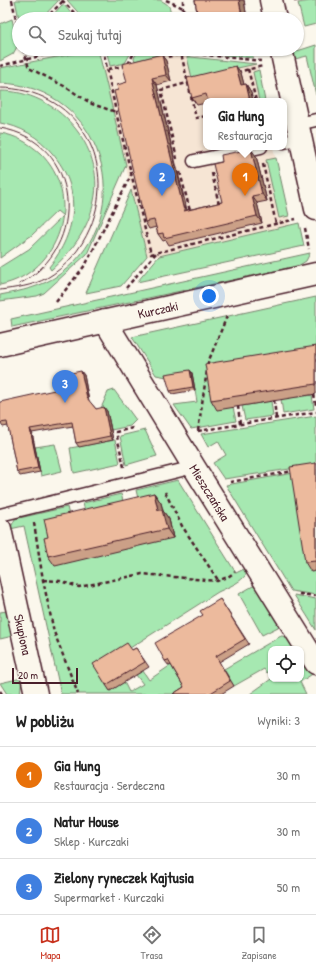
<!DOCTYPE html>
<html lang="pl">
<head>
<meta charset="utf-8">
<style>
  :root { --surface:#fff; --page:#f6f6f6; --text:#222; --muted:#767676; --line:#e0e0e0; --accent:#c8321e }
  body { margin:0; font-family:"Patrick Hand",sans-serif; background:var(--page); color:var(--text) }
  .controls { position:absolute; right:12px; bottom:12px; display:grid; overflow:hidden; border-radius:8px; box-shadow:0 1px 3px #0004 }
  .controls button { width:36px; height:36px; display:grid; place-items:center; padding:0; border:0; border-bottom:1px solid var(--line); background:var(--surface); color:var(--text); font:20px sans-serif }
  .scale { position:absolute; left:12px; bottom:10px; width:66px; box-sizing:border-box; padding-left:4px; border:2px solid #4a1f2b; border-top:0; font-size:11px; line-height:14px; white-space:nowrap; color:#4a1f2b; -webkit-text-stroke:3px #fbf7ec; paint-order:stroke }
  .you { position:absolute; left:209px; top:296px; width:14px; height:14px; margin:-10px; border:3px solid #fff; border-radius:50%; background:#1a73e8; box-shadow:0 0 0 6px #1a73e833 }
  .badge { display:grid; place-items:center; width:26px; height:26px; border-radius:50%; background:var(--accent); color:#fff; font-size:13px; font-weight:700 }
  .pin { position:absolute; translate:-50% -33px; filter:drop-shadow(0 1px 2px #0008) }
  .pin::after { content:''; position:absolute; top:21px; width:14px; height:12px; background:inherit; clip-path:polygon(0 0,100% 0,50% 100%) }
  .popup { position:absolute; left:203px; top:98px; width:84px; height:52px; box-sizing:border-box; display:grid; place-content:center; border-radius:8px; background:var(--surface); filter:drop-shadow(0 1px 3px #0005); font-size:13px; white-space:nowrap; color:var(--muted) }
  .popup b { font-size:15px; color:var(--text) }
  .popup::after { content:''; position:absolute; left:50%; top:100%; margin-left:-8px; border:8px solid transparent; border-top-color:var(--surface) }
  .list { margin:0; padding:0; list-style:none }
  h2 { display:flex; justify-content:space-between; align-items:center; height:52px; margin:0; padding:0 16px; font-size:17px }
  h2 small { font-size:13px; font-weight:400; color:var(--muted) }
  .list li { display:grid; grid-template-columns:26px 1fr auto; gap:12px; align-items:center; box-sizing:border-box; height:56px; padding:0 16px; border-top:1px solid var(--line) }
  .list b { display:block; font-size:15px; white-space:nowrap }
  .list p { margin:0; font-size:13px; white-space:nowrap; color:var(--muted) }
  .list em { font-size:13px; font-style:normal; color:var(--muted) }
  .icon { flex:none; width:22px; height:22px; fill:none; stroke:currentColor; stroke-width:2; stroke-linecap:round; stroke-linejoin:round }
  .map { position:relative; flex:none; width:316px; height:694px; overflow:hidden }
  .search { position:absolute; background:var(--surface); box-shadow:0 1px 3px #0004; left:12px; right:12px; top:12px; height:44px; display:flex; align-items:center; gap:10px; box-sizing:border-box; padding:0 14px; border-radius:22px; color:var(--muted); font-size:15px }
  .sheet { height:220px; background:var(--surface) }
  nav { display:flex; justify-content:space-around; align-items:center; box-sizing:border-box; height:56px; border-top:1px solid var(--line); background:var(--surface); font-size:11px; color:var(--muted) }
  nav a { display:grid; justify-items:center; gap:2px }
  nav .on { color:var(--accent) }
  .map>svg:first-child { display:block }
  .built { fill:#f6e5d4 }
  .green { fill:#a6e8b1; stroke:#78846e }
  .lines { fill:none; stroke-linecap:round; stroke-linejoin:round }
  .lane-casing { stroke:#4a1f2b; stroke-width:15 }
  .street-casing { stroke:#4a1f2b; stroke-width:25 }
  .secondary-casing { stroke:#4a1f2b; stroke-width:25 }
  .path { stroke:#4a1f2b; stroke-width:2.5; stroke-dasharray:4 3; stroke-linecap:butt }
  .lane { stroke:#fbf7ec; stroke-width:12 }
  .street { stroke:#fbf7ec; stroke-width:22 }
  .secondary { stroke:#fbf7ec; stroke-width:22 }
  .tram { stroke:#4a1f2b; stroke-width:1 }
  .wall { fill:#cba087; stroke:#4a1f2b }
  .shaded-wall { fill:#a5826e; stroke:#4a1f2b }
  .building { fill:#ecba9d; stroke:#4a1f2b }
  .labels { text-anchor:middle; stroke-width:3; stroke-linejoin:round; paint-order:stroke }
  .street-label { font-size:13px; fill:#4a1f2b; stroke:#fbf7ec }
</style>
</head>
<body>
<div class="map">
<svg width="316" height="694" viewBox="0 0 316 694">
  <rect width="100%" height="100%" fill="#fbf7ec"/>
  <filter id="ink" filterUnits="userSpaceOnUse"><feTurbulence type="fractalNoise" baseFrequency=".025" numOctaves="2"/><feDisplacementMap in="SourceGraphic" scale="8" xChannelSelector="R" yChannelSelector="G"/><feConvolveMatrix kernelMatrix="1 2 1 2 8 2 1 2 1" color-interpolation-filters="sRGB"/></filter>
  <g filter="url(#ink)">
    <!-- built -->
    <path class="built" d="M176 51H185L187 57 256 64 264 101H206V147H273L290 225 159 256H147L102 68Z"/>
    <!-- green -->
    <g class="green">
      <path d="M15 0H59L41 19H19Z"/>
      <path d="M67 0H160C170 5 172 8 169 19H84Z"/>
      <path d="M316 0V24L304 27 298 3Z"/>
      <path d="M62 5H64L76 19H49Z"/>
      <path d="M12 19 18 45 13 54 0 61V24Z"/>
      <path d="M316 45V95L307 56 291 60V53Z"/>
      <path d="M98 49 126 165 87 254 44 293 37 296 0 301V295C21 291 42 287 60 274 142 214 103 86 0 83V68Z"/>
      <path d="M106 49H133L125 63 110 66Z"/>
      <path d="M139 49H177L176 51 135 61 134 58Z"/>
      <path d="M206 49H252L253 58 206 53Z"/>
      <path d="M187 57H191L256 64 192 78Z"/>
      <path d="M259 70 265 101H259L253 72Z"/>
      <path d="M0 91C56 90 106 146 94 201 88 230 72 251 51 270L49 267C77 232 83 189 52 153 39 137 20 126 0 123Z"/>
      <path d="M0 133C15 135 29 143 40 153 85 197 60 273 0 285V267L29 249 63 216 57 211 32 235 0 258Z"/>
      <path d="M276 158 289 216 279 218 266 160Z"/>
      <path d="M131 190 147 256 121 286 86 293Z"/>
      <path d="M299 223 304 246 137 282 159 256Z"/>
      <path d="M310 253 306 261 298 266 12 327 11 319Z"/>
      <path d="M316 297V357L233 407 236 421 191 429 174 405 197 402 195 390 167 377 156 375 132 337Z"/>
      <path d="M114 390 136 420 130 426 111 430 107 412 99 413 108 392Z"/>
      <path d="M312 395 314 409 283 414 281 399Z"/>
      <path d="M271 401 273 416 245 420 242 406Z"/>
      <path d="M316 416V465L224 479 213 463 226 455 218 441 208 447 201 434Z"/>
      <path d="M145 430 157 456 126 465 120 436Z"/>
      <path d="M115 440 120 463 74 473 70 448Z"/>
      <path d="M55 444 62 471 41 476 35 447Z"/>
      <path d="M316 469V595L291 591 226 485Z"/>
      <path d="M178 480 236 573 248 567C249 580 228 587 218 592L97 669 110 691 124 682 129 692 143 684 136 675 143 671 149 680 171 665 187 692 184 694H61L24 526 10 529 15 519 67 507 71 524 173 538 169 519 140 507 136 490Z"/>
      <path d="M121 494 126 511 87 520 83 503Z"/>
      <path d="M253 586 262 591 281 620 278 627 262 635 239 594Z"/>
      <path d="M294 595 316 599V630Z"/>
      <path d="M7 611 13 636 0 639V612Z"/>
      <path d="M281 636 291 637 300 649H271V670L267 673 264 669 234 686 224 669Z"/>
      <path d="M301 664 309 665 314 673 300 682 306 694H250L271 679H301Z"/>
      <path d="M22 678 20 694H7L0 683Z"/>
    </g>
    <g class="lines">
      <!-- lane casing -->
      <g class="lane-casing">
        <g id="lane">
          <path d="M298 124 316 120"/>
          <path d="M284 142 301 138"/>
          <path d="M194 161 261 147"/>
          <path d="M0 515 194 467"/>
        </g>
      </g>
      <!-- street casing -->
      <g class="street-casing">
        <g id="street">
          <path d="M271 0 275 19"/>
          <path d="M281 49 316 209"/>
          <path id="s1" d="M105 321 194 467 316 663"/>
          <path id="s2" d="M0 529 36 694"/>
        </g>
      </g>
      <!-- secondary casing -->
      <g class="secondary-casing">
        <g id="secondary">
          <path id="s3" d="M0 345 316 274"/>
        </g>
      </g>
      <!-- path -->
      <g class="path">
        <path d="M12 0 19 34"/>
        <path d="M62 0 80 19"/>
        <path d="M166 0 183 8"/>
        <path d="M183 0V8L185 19"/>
        <path d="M294 1 301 0"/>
        <path d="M45 19 64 0"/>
        <path d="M23 49 29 68 64 86 92 104 116 112"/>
        <path d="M103 49 116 112 151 254 296 219"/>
        <path d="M183 49 181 53 196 118 206 116"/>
        <path d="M203 49 205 56"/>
        <path d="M161 58 188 53 261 61"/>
        <path d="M128 64 136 49"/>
        <path d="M0 66 68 49"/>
        <path d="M108 69 125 66"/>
        <path d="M248 69 256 101"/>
        <path d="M237 72 263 66"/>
        <path d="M177 159 161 90 191 82"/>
        <path d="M263 164 276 224"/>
        <path d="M180 172 190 211"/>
        <path d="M212 173 219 205"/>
        <path d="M305 228 309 249"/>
        <path d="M126 288 156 253"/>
        <path d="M56 302 86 264 131 175"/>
        <path d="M207 365 227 316"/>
        <path d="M314 394 316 405"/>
        <path d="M274 400 276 418"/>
        <path d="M238 406 240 424"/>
        <path d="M198 431 316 412"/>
        <path d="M198 431 207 370"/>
        <path d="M124 467 116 432 133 428"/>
        <path d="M230 482 294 471"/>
        <path d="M165 492 182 526 218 580"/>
        <path d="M34 523 43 580 54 632 78 694"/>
        <path d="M43 580 60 581 79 587 142 574 217 581 228 577 235 572"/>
        <path d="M299 594 316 596"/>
        <path d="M0 691 2 694"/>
      </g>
      <!-- lane -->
      <use href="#lane" class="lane"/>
      <!-- street -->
      <use href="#street" class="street"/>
      <!-- secondary -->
      <use href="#secondary" class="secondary"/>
      <!-- tram -->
      <g class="tram">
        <path d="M0 88C75 88 119 160 90 228 81 249 66 267 47 278 32 286 16 288 0 290"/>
        <path d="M0 128C82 141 90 248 19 284"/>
      </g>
    </g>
    <!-- wall -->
    <g class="wall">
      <path d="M195 0H244L247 19H198Z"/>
      <path d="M162 54 166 61 171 81 157 85 187 210 222 202 256 156 267 201 257 203 262 223 169 245 166 240 163 241 158 234 156 227 149 229 145 222 118 90 127 82Z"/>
      <path d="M241 73 244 85 246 84 251 92 253 101H206V103L197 105 192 98Z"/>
      <path d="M316 346V394L217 410 211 400Z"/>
      <path d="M190 370 192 373 195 390 172 394 170 391Z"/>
      <path d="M84 375 89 401 96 409 107 411 113 440 79 447 76 443 73 426 32 433 40 472 20 476 17 472 8 426 3 427 0 423Z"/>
      <path d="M316 463V571L311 572 305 562Z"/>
      <path d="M154 493 161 503 163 511 169 519 173 538 55 566 48 556V537Z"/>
      <path d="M220 599 249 644 219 662 234 686 221 694H173L184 687 171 665 169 666 165 661 203 615Z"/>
      <path d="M136 648 149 667 110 691 106 685 132 650Z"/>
    </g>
    <!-- shaded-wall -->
    <g class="shaded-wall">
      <path d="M239 0H244L247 19H243L242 17Z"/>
      <path d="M162 54 166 61 171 81 166 75Z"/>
      <path d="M236 66 241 73 246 92 241 85Z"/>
      <path d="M152 78 157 85 188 218 184 211Z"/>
      <path d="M246 84 251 92 253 101H250Z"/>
      <path d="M251 149 256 156 267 201 262 194Z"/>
      <path d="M252 196 257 203 262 223 257 216Z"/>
      <path d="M190 370 192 373 195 390 193 387Z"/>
      <path d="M81 371 84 375 89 402 87 398Z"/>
      <path d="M104 407 107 411 113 440 110 436Z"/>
      <path d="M30 429 32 433 40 472 38 468Z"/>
      <path d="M154 493 161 503 163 511 169 519 173 538 167 529 158 510Z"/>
    </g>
    <!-- building -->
    <g class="building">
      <path d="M195 0H239L242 17 234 18V19H198Z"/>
      <path d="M162 54 166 75 152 78 184 211 222 202 213 164 222 162 221 155 251 149 262 194 252 196 257 216 164 238 163 233 158 234 154 220 145 222 114 91 118 90 117 85 127 82 122 64Z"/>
      <path d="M236 66 241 85 246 84 250 101H208L206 94 192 98 187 78Z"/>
      <path d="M316 346V384L211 400 205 364Z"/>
      <path d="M190 370 193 387 170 391 165 374Z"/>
      <path d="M81 371 87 398 96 409 104 407 110 436 76 443 72 422 30 429 38 468 17 472 7 422 0 423V402L59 389 57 376Z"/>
      <path d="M316 463V561L305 562 290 467Z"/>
      <path d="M154 493 158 510H162L167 529 48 556 44 538 48 537 44 519Z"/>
      <path d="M220 599 245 639 216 656 230 681 209 694H173L184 687 168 660 165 661 155 643 203 615 200 611Z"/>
      <path d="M127 643 132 650 136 648 145 662 106 685 93 664Z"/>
    </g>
  </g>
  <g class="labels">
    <!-- street labels -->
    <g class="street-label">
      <text dy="5" stroke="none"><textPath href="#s3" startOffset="162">Kurczaki</textPath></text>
      <text dy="5" stroke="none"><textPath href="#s1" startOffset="201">Mieszczańska</textPath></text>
      <text dy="5" stroke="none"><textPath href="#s2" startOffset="108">Skupiona</textPath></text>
    </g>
  </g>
</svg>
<div class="controls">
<button><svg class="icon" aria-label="locate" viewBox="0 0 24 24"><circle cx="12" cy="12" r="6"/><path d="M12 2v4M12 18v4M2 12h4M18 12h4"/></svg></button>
</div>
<div class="scale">20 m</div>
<div class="you"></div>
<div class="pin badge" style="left:245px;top:196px;background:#e8710a">1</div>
<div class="popup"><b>Gia Hung</b>Restauracja</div>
<div class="pin badge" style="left:162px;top:196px;background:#3f7fe0">2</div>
<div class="pin badge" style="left:65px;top:403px;background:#3f7fe0">3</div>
<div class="search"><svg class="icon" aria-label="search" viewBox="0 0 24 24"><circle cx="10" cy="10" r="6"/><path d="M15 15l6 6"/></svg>Szukaj tutaj</div>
</div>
<section class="sheet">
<h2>W pobliżu<small>Wyniki: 3</small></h2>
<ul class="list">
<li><span class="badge" style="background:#e8710a">1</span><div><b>Gia Hung</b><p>Restauracja · Serdeczna</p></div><em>30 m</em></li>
<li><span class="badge" style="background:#3f7fe0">2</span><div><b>Natur House</b><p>Sklep · Kurczaki</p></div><em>30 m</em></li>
<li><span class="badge" style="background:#3f7fe0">3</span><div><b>Zielony ryneczek Kajtusia</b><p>Supermarket · Kurczaki</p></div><em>50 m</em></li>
</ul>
</section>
<nav>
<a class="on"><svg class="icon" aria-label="map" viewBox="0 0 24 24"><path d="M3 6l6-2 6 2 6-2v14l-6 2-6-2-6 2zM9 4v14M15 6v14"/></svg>Mapa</a>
<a><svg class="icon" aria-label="directions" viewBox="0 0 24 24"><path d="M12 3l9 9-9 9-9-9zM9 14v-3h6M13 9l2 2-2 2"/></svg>Trasa</a>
<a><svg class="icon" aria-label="saved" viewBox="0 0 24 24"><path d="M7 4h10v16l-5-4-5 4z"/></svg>Zapisane</a>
</nav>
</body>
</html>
